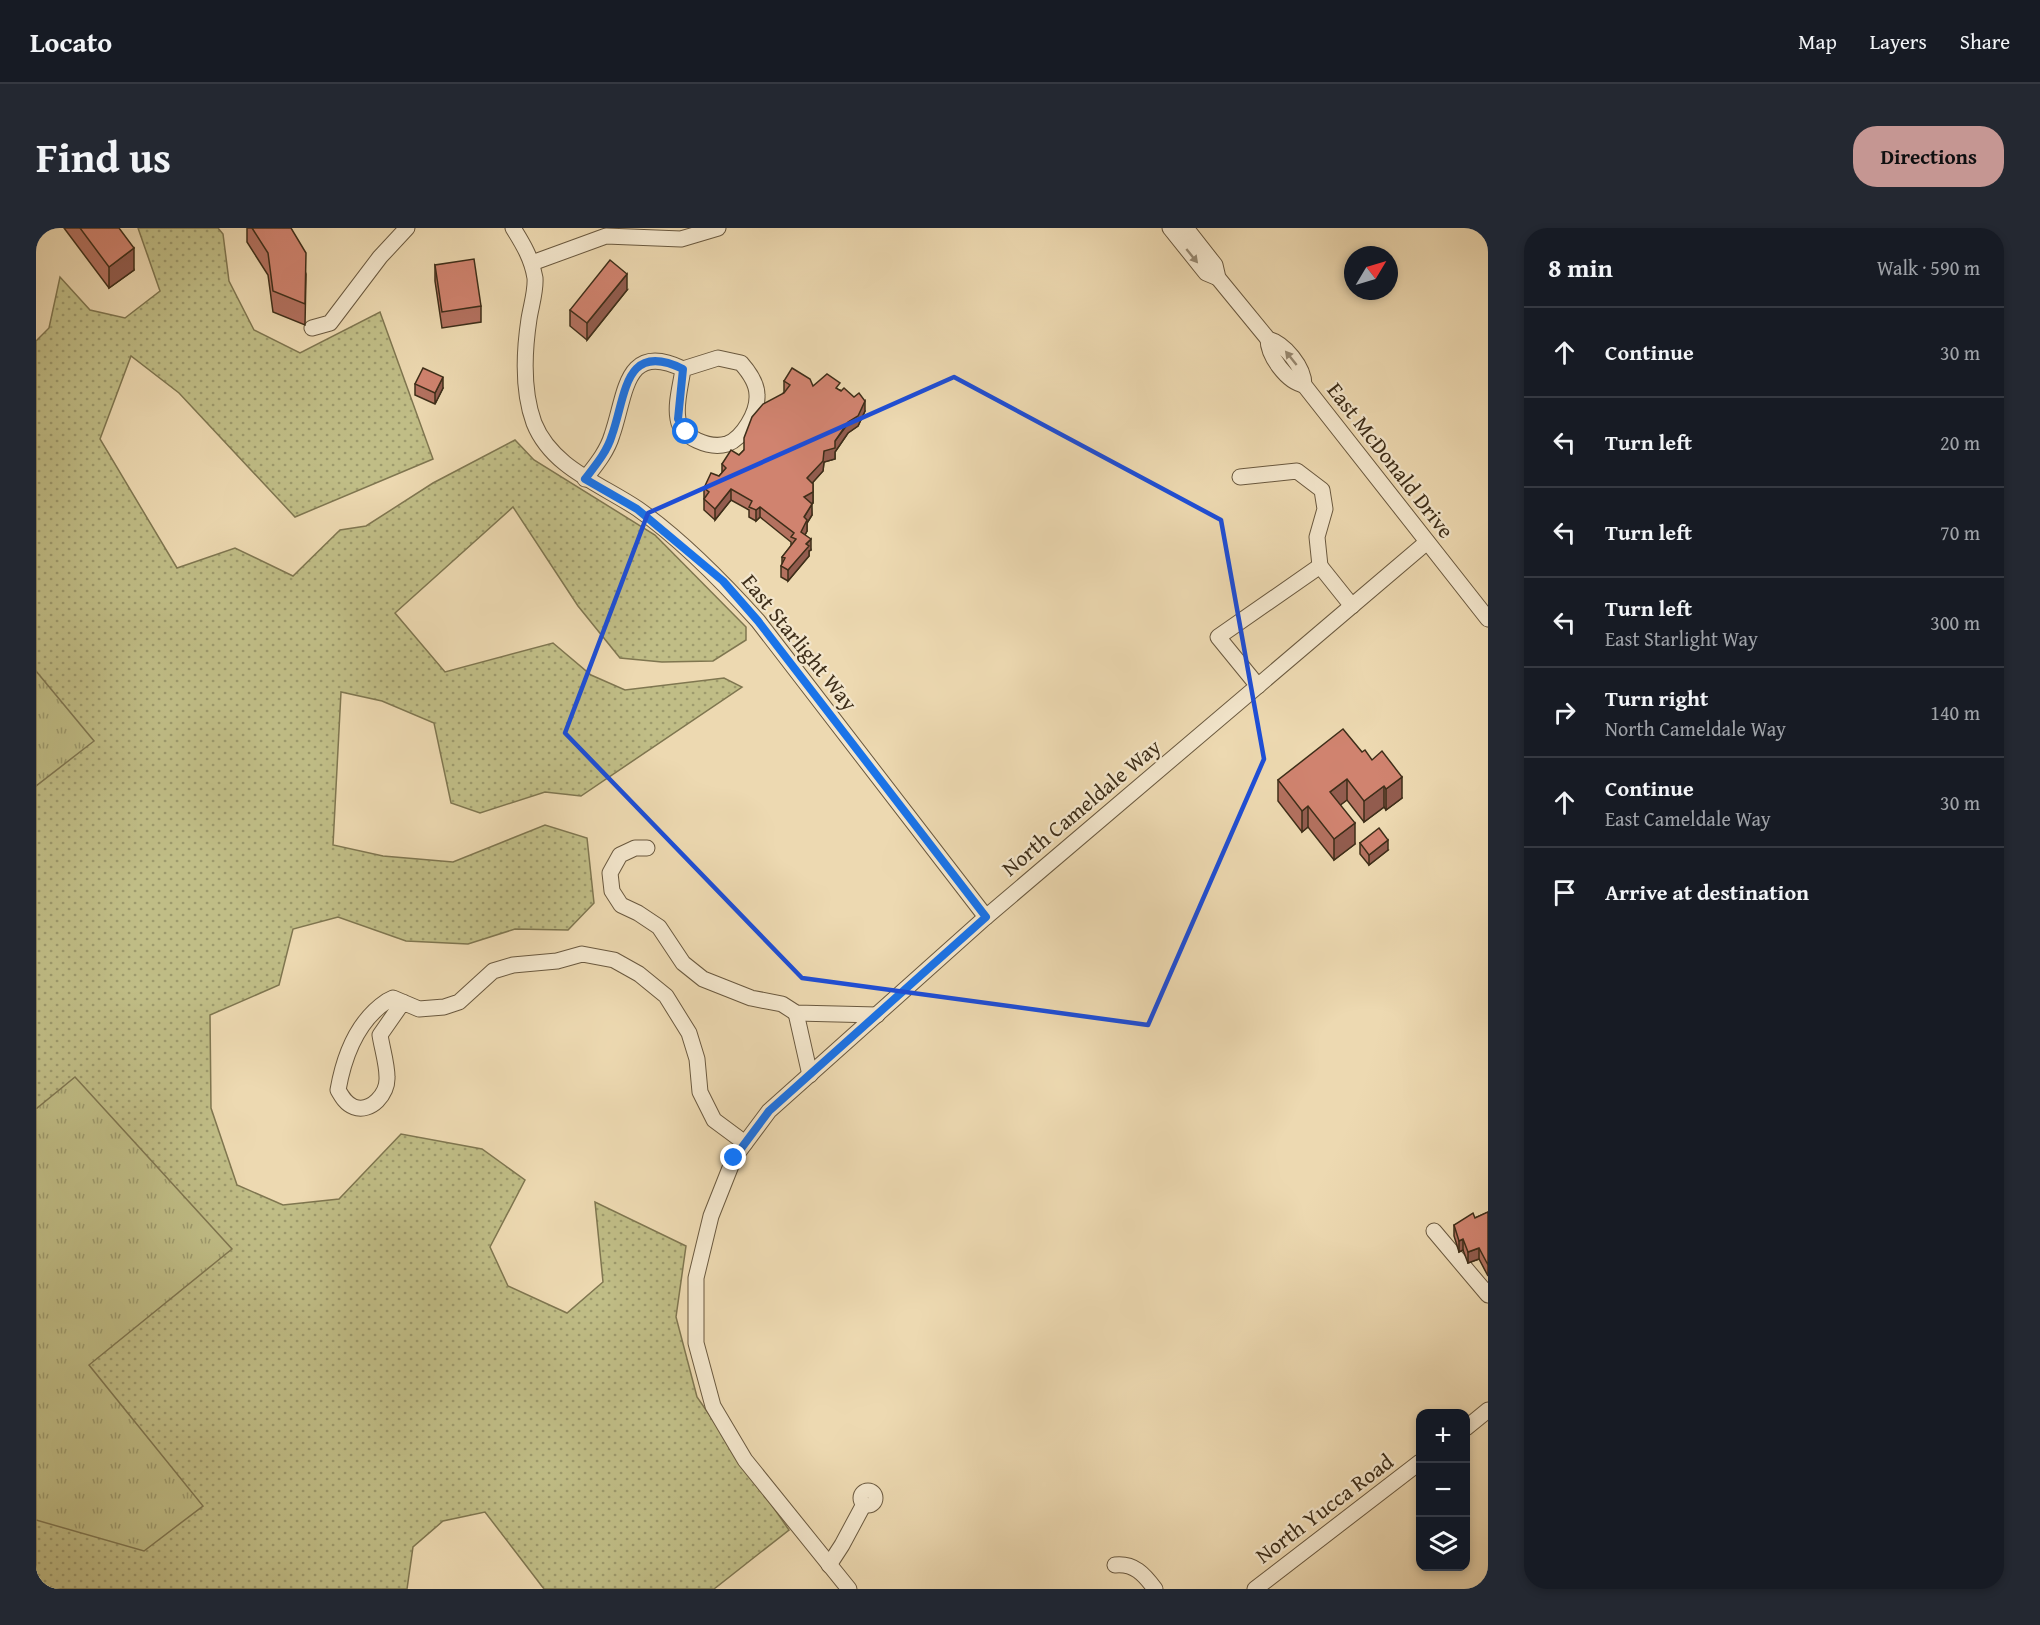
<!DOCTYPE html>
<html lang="en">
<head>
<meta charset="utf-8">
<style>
  :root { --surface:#171b24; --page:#242831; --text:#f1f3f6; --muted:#9ea1a6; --line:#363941; --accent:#c59692 }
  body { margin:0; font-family:"Gentium Book Plus",serif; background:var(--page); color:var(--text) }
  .controls { position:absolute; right:18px; bottom:18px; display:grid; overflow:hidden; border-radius:12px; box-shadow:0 3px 9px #0003 }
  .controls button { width:54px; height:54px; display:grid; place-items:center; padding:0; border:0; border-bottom:2px solid var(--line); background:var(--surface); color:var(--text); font:30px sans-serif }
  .compass { position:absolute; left:1308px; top:18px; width:54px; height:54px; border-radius:50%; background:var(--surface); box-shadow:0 3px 9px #0003; rotate:52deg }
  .stop { position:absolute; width:18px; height:18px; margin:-14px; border:4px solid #1a73e8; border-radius:50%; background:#fff }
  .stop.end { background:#1a73e8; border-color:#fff; box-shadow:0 2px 6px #0008 }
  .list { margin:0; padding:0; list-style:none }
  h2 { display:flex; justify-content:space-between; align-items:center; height:78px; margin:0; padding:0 24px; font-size:26px }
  h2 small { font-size:20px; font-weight:400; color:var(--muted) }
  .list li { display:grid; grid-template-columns:39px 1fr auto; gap:18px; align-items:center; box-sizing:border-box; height:90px; padding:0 24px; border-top:2px solid var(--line) }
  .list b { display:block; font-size:22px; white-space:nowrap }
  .list p { margin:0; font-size:20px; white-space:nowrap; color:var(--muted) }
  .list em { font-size:20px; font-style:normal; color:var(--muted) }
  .icon { flex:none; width:33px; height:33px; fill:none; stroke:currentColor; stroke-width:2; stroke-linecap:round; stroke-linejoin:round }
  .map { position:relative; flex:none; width:1452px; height:1361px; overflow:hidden; border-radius:24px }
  header { display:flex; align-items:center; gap:36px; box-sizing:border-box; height:84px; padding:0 30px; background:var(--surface); border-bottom:2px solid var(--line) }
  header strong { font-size:28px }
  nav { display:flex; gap:33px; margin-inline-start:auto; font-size:21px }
  .intro { display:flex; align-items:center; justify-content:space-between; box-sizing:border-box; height:144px; padding:0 36px }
  h1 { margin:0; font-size:42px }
  .button { padding:15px 27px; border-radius:24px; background:var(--accent); color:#111; font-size:21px; font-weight:700 }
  main { display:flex; gap:36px; padding:0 36px }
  aside { flex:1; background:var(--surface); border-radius:24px; box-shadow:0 3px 9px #0003 }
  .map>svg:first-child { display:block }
  .grass { fill:url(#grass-dots); stroke:#7f7650; stroke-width:1.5 }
  .park { fill:url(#park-tufts); stroke:#7f7650; stroke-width:1.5 }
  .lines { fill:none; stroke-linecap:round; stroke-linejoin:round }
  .minor-casing { stroke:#6a593f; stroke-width:17 }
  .minor { stroke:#f3e6cc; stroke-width:15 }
  .wall { fill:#b3715f; stroke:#3e2e19; stroke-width:1.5 }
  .shaded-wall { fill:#925c4e; stroke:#3e2e19; stroke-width:1.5 }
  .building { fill:#d0836f; stroke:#3e2e19; stroke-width:1.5 }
  .oneway { fill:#988a72 }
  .route { stroke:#1a73e8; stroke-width:8 }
  .marked { fill:none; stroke:#1d4ed8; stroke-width:4.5; stroke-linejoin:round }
  .labels { text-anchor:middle; stroke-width:4.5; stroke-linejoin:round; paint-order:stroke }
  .street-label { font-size:22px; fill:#3e2e19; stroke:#f3e6cc }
</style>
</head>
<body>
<header>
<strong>Locato</strong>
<nav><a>Map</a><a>Layers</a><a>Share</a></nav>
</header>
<div class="intro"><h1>Find us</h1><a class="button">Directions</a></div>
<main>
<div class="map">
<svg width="1452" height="1361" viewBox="0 0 1452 1361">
  <defs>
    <pattern id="grass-dots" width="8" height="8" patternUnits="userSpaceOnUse" patternTransform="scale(1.5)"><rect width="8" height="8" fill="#c0bd86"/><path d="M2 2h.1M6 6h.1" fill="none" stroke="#9d9a6d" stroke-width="1.8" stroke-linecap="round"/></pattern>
    <pattern id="park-tufts" width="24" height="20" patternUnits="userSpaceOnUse" patternTransform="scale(1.5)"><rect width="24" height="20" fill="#c0bd86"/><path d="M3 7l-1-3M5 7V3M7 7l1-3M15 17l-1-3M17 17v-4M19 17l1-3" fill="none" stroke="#9d9a6d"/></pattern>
  </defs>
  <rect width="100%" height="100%" fill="#edd9b1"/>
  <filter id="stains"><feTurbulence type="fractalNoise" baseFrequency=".00333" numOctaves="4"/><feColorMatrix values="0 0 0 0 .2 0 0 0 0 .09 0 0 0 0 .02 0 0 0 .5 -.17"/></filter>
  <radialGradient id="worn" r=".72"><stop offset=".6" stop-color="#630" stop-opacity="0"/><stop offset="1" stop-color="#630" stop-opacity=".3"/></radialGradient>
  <!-- grass -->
  <path class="grass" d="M102 0H182L187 6 193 53 218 102 264 125 344 84 397 231 259 289 143 165 95 128 64 211 141 340 199 320 257 348 304 302 330 298 397 255 479 212 498 232 619 307 710 399V412L677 433 626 434 584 430 542 378 477 279 359 385 409 444 517 415 555 447 589 462 688 450 706 459 545 568 509 564 444 585 415 575 398 495 346 473 305 464 297 617 347 628 417 634 509 597 551 610 558 675 532 702 479 701 432 716 370 713 302 689 257 701 243 757 174 787 175 880 201 957 247 977 303 971 365 906 446 921 489 952 454 1019 472 1058 531 1085 567 1054 559 974 650 1018 640 1089 661 1169 753 1302 678 1361H508L449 1284 407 1293 377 1319 371 1361H0V113L13 100 24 49 54 82 89 90 124 63Z"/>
  <!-- park -->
  <g class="park">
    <path d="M0 443 58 513 0 558Z"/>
    <path d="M39 849 196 1021 53 1137 167 1278 108 1323 0 1292V881Z"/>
  </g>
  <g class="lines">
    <!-- minor casing -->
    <g class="minor-casing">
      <g id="minor">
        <path d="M477 0C487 16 496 31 499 50 500 63 495 78 493 91 488 124 486 162 498 195 516 240 565 256 602 281 646 312 686 353 722 393L950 689"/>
        <path d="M1134 0 1170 45 1182 50"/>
        <path d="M1150 0 1179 37 1182 50 1232 111C1249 116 1268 139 1268 157L1452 391"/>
        <path d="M496 35 570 8 645 11 682 0"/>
        <path d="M276 100 294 95 344 29 371 0"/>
        <path d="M1232 111C1232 128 1251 154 1268 157"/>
        <path d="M1204 249 1261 243 1286 262 1289 281 1281 309 1284 338"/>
        <path d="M549 251C559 238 571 224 576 207 590 168 588 112 647 141L682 130 705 135C713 144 721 155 721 167 722 184 707 210 691 216 674 221 645 210 642 191 639 176 645 156 647 141"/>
        <path d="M1222 458 1182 409 1284 338 1316 378"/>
        <path d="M611 620H599L584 627 574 645 576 663 585 677 602 685 623 699 647 735 667 751 715 770 746 776 760 785 841 787"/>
        <path d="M367 774 344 807C346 820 351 836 351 849 352 866 335 885 318 879 310 876 306 869 302 862 308 828 321 793 351 773L357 770 383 781 408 779 423 774 457 743 477 737 521 733 546 726 578 732 603 746 630 768 653 805 661 831 664 864 678 892 709 915"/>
        <path d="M760 785 774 847"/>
        <path d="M1398 1003 1452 1067"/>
        <path d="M1430 1200 1452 1182"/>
        <circle cx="832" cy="1270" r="7"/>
        <path d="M793 1337 806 1317 828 1276"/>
        <path d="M1079 1337C1098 1335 1108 1346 1119 1361"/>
        <path d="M813 1361 709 1232 677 1178 660 1115V1050L675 988 698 930 733 883 950 689 1391 314"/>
        <path d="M1219 1361 1384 1234"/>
      </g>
    </g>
    <!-- minor -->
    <use href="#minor" class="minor"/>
  </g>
  <!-- wall -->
  <g class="wall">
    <path d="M28 0H83L98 42 73 60Z"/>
    <path d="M211 0H255L270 46 269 97 237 84 232 47 211 14Z"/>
    <path d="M399 37 445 78V94L406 100 399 53Z"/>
    <path d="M591 62 551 112 534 98V82Z"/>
    <path d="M748 153 804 162 829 183 822 198 812 205 799 224V231L788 234 787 243 776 255 777 267V275L775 276 776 287 771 295V303L769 307 775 322 773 323V328L752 353 745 349V338L746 336V329L755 318V314L724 289 720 293 713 289V282L695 272 679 292 668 282V260L683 248 686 245V236L703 227 708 222 748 164Z"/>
    <path d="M379 156 407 160 399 176 379 167Z"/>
    <path d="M1326 524 1366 570 1350 582 1348 579 1328 594 1311 572 1304 577 1319 616 1298 632 1272 599 1266 604 1242 573V552Z"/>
    <path d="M1324 615 1352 622 1333 637 1324 626Z"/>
    <path d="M1452 984V1048L1443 1031 1432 1035 1427 1022 1423 1024 1418 1008V997L1439 990Z"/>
  </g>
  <!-- shaded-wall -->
  <g class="shaded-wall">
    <path d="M98 20V42L73 60V39Z"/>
    <path d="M591 46V62L551 112V95Z"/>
    <path d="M407 149V160L399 176V165Z"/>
    <path d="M829 173V183L822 198 812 205 799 224V231L788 234 787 243 771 261V250L788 223 799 213Z"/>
    <path d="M777 256V275L768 280V269Z"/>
    <path d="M695 261V272L679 292V281Z"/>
    <path d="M776 276V287L771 295V303L765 314V304L768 289Z"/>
    <path d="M724 279V289L720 293V282Z"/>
    <path d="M775 311V322L773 323V328L752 353V342L770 316Z"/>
    <path d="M1366 549V570L1350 582V561Z"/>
    <path d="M1311 551V572L1294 585V564Z"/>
    <path d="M1348 558V579L1328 594V573Z"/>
    <path d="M1272 578V599L1266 604V583Z"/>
    <path d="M1319 595V616L1298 632V611Z"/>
    <path d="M1352 612V622L1333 637V627Z"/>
    <path d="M1427 1011V1022L1423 1024V1013Z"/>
    <path d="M1443 1020V1031L1432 1035V1024Z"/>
  </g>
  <!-- building -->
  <g class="building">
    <path d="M44 0H83L98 20 73 39Z"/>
    <path d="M216 0H255L270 25 269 76 237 63 232 25Z"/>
    <path d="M438 31 445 78 406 84 399 37Z"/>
    <path d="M574 32 591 46 551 95 534 82Z"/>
    <path d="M387 140 407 149 399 165 379 156Z"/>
    <path d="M756 140 774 151 777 158 791 146 804 155 800 160 805 163 808 160 818 169 823 165 829 173 822 188 812 194 799 213V220L788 223 787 233 771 250 777 256V264L768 269 776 276 768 289 771 292 765 304 775 311 770 316 773 318 752 342 745 338 749 330 746 329 760 311 755 309 758 305 724 279 720 282 713 279 716 273 695 261 679 281 668 271 673 264 668 260 675 245 683 248 690 240 686 236 695 222 703 227 708 222V210L716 189 727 176 748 165 754 157 748 153Z"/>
    <path d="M1307 501 1326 524 1329 522 1336 532 1346 523 1366 549 1350 561 1348 558 1328 573 1311 551 1294 564 1319 595 1298 611 1272 578 1266 583 1242 552Z"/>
    <path d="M1343 600 1352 612 1333 627 1324 615Z"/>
    <path d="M1452 984V1037L1443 1020 1432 1024 1427 1011 1423 1013 1418 997 1437 985 1439 990Z"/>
  </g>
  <!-- one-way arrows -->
  <defs><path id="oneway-solid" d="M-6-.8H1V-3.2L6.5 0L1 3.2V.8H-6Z" transform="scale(1.5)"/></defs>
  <g class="oneway">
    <use href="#oneway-solid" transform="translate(1156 28) rotate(51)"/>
    <use href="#oneway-solid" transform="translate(1255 130) rotate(-129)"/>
  </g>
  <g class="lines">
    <!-- route -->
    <path class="route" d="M650 204 642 191 647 141C588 112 590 168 576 207 571 224 559 238 549 251L601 281 687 353 722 393 950 689 733 883 698 930"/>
  </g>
  <!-- marked area -->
  <path class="marked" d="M918 149 1185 292 1228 531 1112 797 766 750 529 505 612 285Z"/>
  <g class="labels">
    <!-- street labels -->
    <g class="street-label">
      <text transform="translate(1355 232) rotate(52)" y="8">East McDonald Drive</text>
      <text transform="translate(764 414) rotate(51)" y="8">East Starlight Way</text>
      <text transform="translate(1045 579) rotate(-40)" y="8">North Cameldale Way</text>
      <text transform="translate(1288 1280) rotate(-37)" y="8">North Yucca Road</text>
    </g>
  </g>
  <rect width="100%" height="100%" filter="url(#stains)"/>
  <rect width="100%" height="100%" fill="url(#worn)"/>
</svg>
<div class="controls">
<button>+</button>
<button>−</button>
<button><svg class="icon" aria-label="layers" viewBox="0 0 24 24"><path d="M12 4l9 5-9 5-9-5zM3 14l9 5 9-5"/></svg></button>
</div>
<svg class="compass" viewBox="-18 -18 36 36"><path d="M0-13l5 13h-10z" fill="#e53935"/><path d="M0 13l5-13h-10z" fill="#9ea1a6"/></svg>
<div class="stop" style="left:650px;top:204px"></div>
<div class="stop end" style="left:698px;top:930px"></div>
</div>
<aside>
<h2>8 min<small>Walk · 590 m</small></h2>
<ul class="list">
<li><svg class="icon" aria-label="ahead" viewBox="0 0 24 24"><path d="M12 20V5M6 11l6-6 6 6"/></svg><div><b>Continue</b></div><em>30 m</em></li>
<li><svg class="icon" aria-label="left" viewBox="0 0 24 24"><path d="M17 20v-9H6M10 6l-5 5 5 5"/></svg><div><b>Turn left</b></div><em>20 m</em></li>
<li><svg class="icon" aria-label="left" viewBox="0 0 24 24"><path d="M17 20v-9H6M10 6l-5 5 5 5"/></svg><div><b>Turn left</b></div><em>70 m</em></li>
<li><svg class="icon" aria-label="left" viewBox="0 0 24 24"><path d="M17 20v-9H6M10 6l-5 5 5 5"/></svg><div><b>Turn left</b><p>East Starlight Way</p></div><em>300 m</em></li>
<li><svg class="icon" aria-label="right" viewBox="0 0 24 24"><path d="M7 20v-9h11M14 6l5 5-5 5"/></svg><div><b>Turn right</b><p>North Cameldale Way</p></div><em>140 m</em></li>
<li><svg class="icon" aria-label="ahead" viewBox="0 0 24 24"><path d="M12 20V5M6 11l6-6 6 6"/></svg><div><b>Continue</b><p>East Cameldale Way</p></div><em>30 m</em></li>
<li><svg class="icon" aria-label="arrive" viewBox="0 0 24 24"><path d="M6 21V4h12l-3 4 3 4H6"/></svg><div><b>Arrive at destination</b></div></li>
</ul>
</aside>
</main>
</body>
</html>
